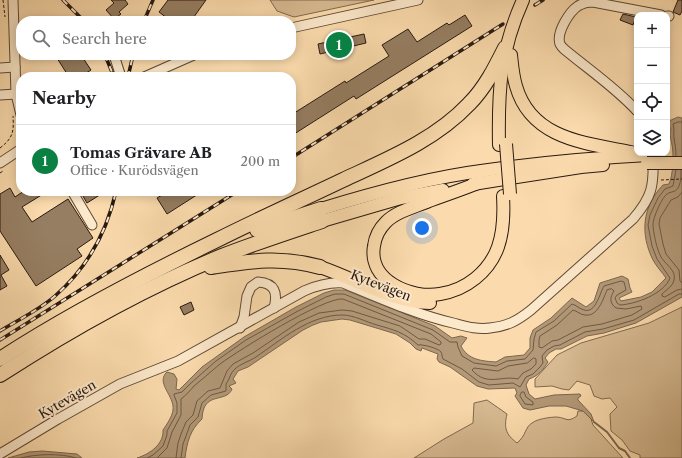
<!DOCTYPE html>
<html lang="en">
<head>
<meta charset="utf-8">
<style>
  :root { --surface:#fff; --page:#f2f2f2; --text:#202124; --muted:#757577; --line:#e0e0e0; --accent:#0b8043 }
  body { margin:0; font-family:"Libre Caslon Text",serif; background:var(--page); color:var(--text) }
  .controls { position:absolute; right:12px; top:12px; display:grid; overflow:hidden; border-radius:8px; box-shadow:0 2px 10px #0003 }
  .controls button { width:36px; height:36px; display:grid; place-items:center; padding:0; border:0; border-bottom:1px solid var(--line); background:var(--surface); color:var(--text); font:20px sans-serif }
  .you { position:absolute; left:422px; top:228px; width:14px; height:14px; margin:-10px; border:3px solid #fff; border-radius:50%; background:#1a73e8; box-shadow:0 0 0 6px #1a73e833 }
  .badge { display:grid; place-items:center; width:26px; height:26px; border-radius:50%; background:var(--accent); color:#fff; font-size:13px; font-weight:700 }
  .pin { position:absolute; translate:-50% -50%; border:2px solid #fff; box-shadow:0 1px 4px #0006 }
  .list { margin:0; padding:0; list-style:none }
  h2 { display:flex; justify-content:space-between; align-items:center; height:52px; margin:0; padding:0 16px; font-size:17px }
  h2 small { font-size:13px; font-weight:400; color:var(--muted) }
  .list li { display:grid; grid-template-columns:26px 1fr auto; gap:12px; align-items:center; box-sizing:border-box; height:72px; padding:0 16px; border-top:1px solid var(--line) }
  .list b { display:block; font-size:15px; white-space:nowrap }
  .list p { margin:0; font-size:13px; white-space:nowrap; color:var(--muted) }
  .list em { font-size:13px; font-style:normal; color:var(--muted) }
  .icon { flex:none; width:22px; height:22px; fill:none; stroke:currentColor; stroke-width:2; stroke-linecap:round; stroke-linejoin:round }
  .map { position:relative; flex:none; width:682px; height:458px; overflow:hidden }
  .search { position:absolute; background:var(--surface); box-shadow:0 2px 10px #0003; left:16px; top:16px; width:280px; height:44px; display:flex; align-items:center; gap:10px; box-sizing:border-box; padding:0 14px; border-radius:16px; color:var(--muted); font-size:15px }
  .panel { position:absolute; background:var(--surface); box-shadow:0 2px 10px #0003; left:16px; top:72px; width:280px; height:124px; border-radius:16px }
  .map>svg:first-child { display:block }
  .green { fill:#d7ba92; stroke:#806a51 }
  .water { fill:#b39978; stroke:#7b664e }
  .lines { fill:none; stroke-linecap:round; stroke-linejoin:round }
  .shore { stroke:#6e5944; stroke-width:1 }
  .stream { stroke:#7b664e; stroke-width:2 }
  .building { fill:#967e62; stroke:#281910 }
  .minor-casing { stroke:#5d4a37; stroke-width:11 }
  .major-casing { stroke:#281910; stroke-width:14 }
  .highway-casing { stroke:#281910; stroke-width:16 }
  .path { stroke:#281910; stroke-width:1; stroke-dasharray:3 2; stroke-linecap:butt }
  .minor { stroke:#fce8ca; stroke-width:9 }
  .major { stroke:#fbdbad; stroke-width:12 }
  .highway { stroke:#fbdbad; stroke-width:14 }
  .rail-casing { stroke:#281910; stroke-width:3.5 }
  .rail { stroke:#fce8ca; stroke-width:2; stroke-dasharray:6; stroke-linecap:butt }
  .major-bridge-casing { stroke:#281910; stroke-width:14; stroke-linecap:butt }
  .major-bridge { stroke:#fbdbad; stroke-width:12 }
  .labels { text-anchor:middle; stroke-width:4; stroke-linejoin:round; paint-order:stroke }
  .street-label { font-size:13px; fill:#281910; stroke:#fce8ca }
</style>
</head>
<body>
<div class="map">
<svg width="682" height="458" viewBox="0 0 682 458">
  <rect width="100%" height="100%" fill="#fbdbad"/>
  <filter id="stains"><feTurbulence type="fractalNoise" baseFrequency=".005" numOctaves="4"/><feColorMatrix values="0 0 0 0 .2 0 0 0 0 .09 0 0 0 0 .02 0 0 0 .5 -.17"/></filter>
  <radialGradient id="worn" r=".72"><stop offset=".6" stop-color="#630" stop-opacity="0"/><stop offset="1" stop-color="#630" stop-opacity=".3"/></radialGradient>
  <!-- green -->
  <g class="green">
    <path d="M270 0H374L294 17 277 11Z"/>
    <path d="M682 307V458H640V455L630 451 622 440 611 431 610 414 617 407 610 398 602 399 594 396 590 385 577 381 569 390 562 389 552 386 535 387V379L557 355 581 343 649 323Z"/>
    <path d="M487 400 507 414C504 427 505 434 517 443 526 436 525 427 532 423 537 419 550 417 557 417 567 418 567 423 577 416L578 411H583L591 419 593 425 623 458H414L444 439 473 423 474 403Z"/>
  </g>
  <!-- water -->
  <g class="water">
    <path d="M678 117 682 118V297L636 323 604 333 587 336 561 349H556L549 353 545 358 548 362C543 370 538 376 529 379L526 385 529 394 535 399 554 395 580 394 581 396 578 398V400L591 414 594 422 583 411 566 406H549L530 410 523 408 515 396 517 393 515 388 488 389 477 386 450 367 439 362 437 359 438 354 422 348 421 351 416 349 410 343 396 334 350 320 342 319 321 322 313 325 303 330 248 367 238 371 233 379 236 383 229 386 232 389C226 404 203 390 202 419 190 430 187 442 185 458H137C150 454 164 444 163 430 167 424 172 417 173 410 175 396 155 383 167 372L174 374 177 379 176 389 179 390 202 367 244 337 296 307 324 293 334 290H345L435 326 452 338 461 336 467 338 461 346C468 360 482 361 496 362L505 357 524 355 530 348V338L533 330 551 318 572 298 586 307 594 301 600 283 622 276 628 279 630 288 632 292 619 298 621 301 641 297 652 292 666 278C662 272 656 266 653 260 640 234 642 207 663 185L669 184C673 176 674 154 672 145 671 138 669 136 671 129L668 124 669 121Z"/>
    <path d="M42 451 77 454 82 458H8L29 452Z"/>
  </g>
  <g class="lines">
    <!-- shore -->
    <g class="shore">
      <path d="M676 156C676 149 675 145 674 138 673 133 675 130 673 124L678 122H682"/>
      <path d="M681 170C681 176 681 183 678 188 675 193 671 191 667 194 662 197 653 218 653 224 653 232 657 250 661 257 665 264 677 271 674 280 673 286 666 290 662 294V296L665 297 677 290 682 289"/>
      <path d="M682 192 678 197 671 200 660 218 659 224 663 244 666 254 679 270 680 281 682 283"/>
      <path d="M612 289 614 291C610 297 609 303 616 308L626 309 641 306 642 309 632 315 602 324 583 327 558 340 552 341 542 348 539 347V340L540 336 557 325 573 310C577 311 581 315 585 315 598 317 603 299 607 290Z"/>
      <path d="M534 358 536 359V364L531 369 523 373 518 379C501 375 487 387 472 370L474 368 498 371 508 366 527 363Z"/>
      <path d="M522 392H524L526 397 533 402V405L525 404 520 396Z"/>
      <path d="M21 458C35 454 61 453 76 458"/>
      <path d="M147 458 153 455 163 446 167 435V431L177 413V403L174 395V394L182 392 190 384 216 361 246 340 298 311 326 297 335 294H344L433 330 450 342H457L458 347 462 356 474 363 496 366 507 361 525 359 533 350 534 339 536 332 554 321 572 304C576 305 580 309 584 310 596 314 600 292 604 286L621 281 624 282 626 290 617 295 615 298 617 303 620 305C636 304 664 294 670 278L657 259 652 246 648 225 650 215 658 198 665 189 673 186 676 170"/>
      <path d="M157 458 167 448 172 432 181 415V399C186 395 190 391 194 386 203 379 211 371 220 364 239 350 324 297 343 299L431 334 441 342V344L439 345 425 339H419L400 326 352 311 342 310 319 313 299 322 253 353 233 364 227 371 220 388 208 391 197 401 193 415 186 422 181 434 178 443 176 458"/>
      <path d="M181 458 183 444 186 436 190 425 198 417 202 403 211 395 226 391V384C230 379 230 373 235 369 240 364 250 361 256 357 282 339 310 315 342 315 354 315 366 322 377 325 394 330 404 332 418 345 422 344 438 348 441 352 442 353 442 357 443 359L462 369 479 382 489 385 513 383 520 387 526 377 533 374 540 367 543 363 542 356 547 350 554 346 560 345 585 332 603 329 634 320 679 294H682"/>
    </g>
    <!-- stream -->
    <path class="stream" d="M594 422 607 432 619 448 625 451 630 458"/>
  </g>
  <!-- building -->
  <g class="building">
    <path d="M111 0H125L128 4 119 12 121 14 114 19 106 10 114 3Z"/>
    <path d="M168 0H206L191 21H171L159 12Z"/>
    <path d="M678 0H682V11L680 15 673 12Z"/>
    <path d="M623 14 636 17 633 25 620 20Z"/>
    <path d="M465 15 472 26 356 99 354 96 291 136V115L345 81 346 83 389 56 382 45 408 29 417 42 447 23 449 25Z"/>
    <path d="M364 34 366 43 320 54 318 44Z"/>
    <path d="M55 55H81L91 70 80 77H69Z"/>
    <path d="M10 188 15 197 24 191H48L22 207 32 222 68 199 93 238 77 249 82 256 36 286 0 231V194Z"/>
    <path d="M80 191H106L87 203Z"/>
    <path d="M169 191H203L167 214 157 198Z"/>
    <path d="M0 255 9 270 1 275 7 286 0 290Z"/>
    <path d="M191 302 194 310 184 315 180 307Z"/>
  </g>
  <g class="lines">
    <!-- minor casing -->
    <g class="minor-casing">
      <g id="minor">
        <path d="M13 0 16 94 21 115"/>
        <path d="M667 16H669"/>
        <path d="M291 28 418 0"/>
        <path d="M114 55 121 77"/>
        <path d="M0 68 15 67"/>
        <path d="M144 77 194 55"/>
        <path d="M0 95 16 94"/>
        <path d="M637 111C616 88 588 69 564 49 563 48 561 46 560 44 556 33 569 12 578 6 583 3 588 2 593 2L661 15"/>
        <path d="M0 163 21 149"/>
        <path d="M72 191 92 225"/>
        <path d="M240 328 244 317 247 296 251 287 258 282C275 283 278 293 274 308"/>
        <path d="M0 454 58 419 120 384 178 361 304 291C318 285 329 282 343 283 380 298 415 314 453 323 465 326 477 330 490 328 508 326 517 321 531 310L633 219C652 197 654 186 653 158"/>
      </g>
    </g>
    <!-- major casing -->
    <g class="major-casing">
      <g id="major">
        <path d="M511 55C512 65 513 76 516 86 531 139 585 143 631 152"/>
        <path d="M499 145C498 90 500 51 523 0"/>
        <path d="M481 182C463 189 446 195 429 201 415 207 397 211 386 222 379 229 375 238 374 246 368 281 411 299 440 294 466 290 489 272 498 247 504 230 504 213 503 196"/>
        <path d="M473 184 581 167 603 165"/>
        <path d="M321 209C373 193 427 178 481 171 536 163 592 158 648 155"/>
        <path d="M322 221 401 198 443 190"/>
        <path d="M320 267C356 279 391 302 430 303"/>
      </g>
    </g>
    <!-- highway casing -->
    <g class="highway-casing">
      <g id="highway">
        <path d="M257 230 321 209"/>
        <path d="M211 267C251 261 280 256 320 267"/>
        <path d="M0 359C69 314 143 276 217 240 259 219 301 200 343 180 388 159 435 140 469 104 485 88 495 68 505 48"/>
        <path d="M0 375C71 329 144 288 222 256 255 243 289 232 322 221"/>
      </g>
    </g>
    <!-- path -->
    <g class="path">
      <path d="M3 0 5 17"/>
      <path d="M0 148C13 138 14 132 13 116"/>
      <path d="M0 173 3 171"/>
      <path d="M661 180 682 179"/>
    </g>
    <!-- minor -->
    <use href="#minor" class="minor"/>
    <!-- major -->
    <use href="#major" class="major"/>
    <!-- highway -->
    <use href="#highway" class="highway"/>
    <!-- rail casing -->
    <g class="rail-casing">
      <g id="rail">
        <path d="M63 0 84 21"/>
        <path d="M535 5 543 0"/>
        <path d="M144 21 153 0"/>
        <path d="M105 55 114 77"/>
        <path d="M128 77 133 55"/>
        <path d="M291 158 503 24"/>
        <path d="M0 331C18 320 39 310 55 296 87 268 107 232 116 191"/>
        <path d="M0 340 238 191"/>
      </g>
    </g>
    <!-- rail -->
    <use href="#rail" class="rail"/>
    <!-- major-bridge casing -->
    <g class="major-bridge-casing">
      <g id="major-bridge">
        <path d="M506 144 510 194"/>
        <path d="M647 163H682"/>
      </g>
    </g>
    <!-- major-bridge -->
    <use href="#major-bridge" class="major-bridge"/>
  </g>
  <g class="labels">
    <!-- street labels -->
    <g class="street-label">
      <text transform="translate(381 285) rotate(21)" y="5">Kytevägen</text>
      <text transform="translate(67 399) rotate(-30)" y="5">Kytevägen</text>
    </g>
  </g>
  <rect width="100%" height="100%" filter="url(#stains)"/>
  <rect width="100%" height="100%" fill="url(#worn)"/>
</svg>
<div class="controls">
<button>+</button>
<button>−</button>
<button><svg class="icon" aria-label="locate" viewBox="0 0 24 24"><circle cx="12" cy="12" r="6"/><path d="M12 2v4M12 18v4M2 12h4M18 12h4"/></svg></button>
<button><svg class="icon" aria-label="layers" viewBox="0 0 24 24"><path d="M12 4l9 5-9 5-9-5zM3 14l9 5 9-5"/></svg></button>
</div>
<div class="you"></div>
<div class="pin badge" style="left:339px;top:45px">1</div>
<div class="search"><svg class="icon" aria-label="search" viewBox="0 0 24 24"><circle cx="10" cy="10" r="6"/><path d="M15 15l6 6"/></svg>Search here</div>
<section class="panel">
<h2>Nearby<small></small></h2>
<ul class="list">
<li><span class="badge">1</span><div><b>Tomas Grävare AB</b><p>Office · Kurödsvägen</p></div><em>200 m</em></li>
</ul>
</section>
</div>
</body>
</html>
